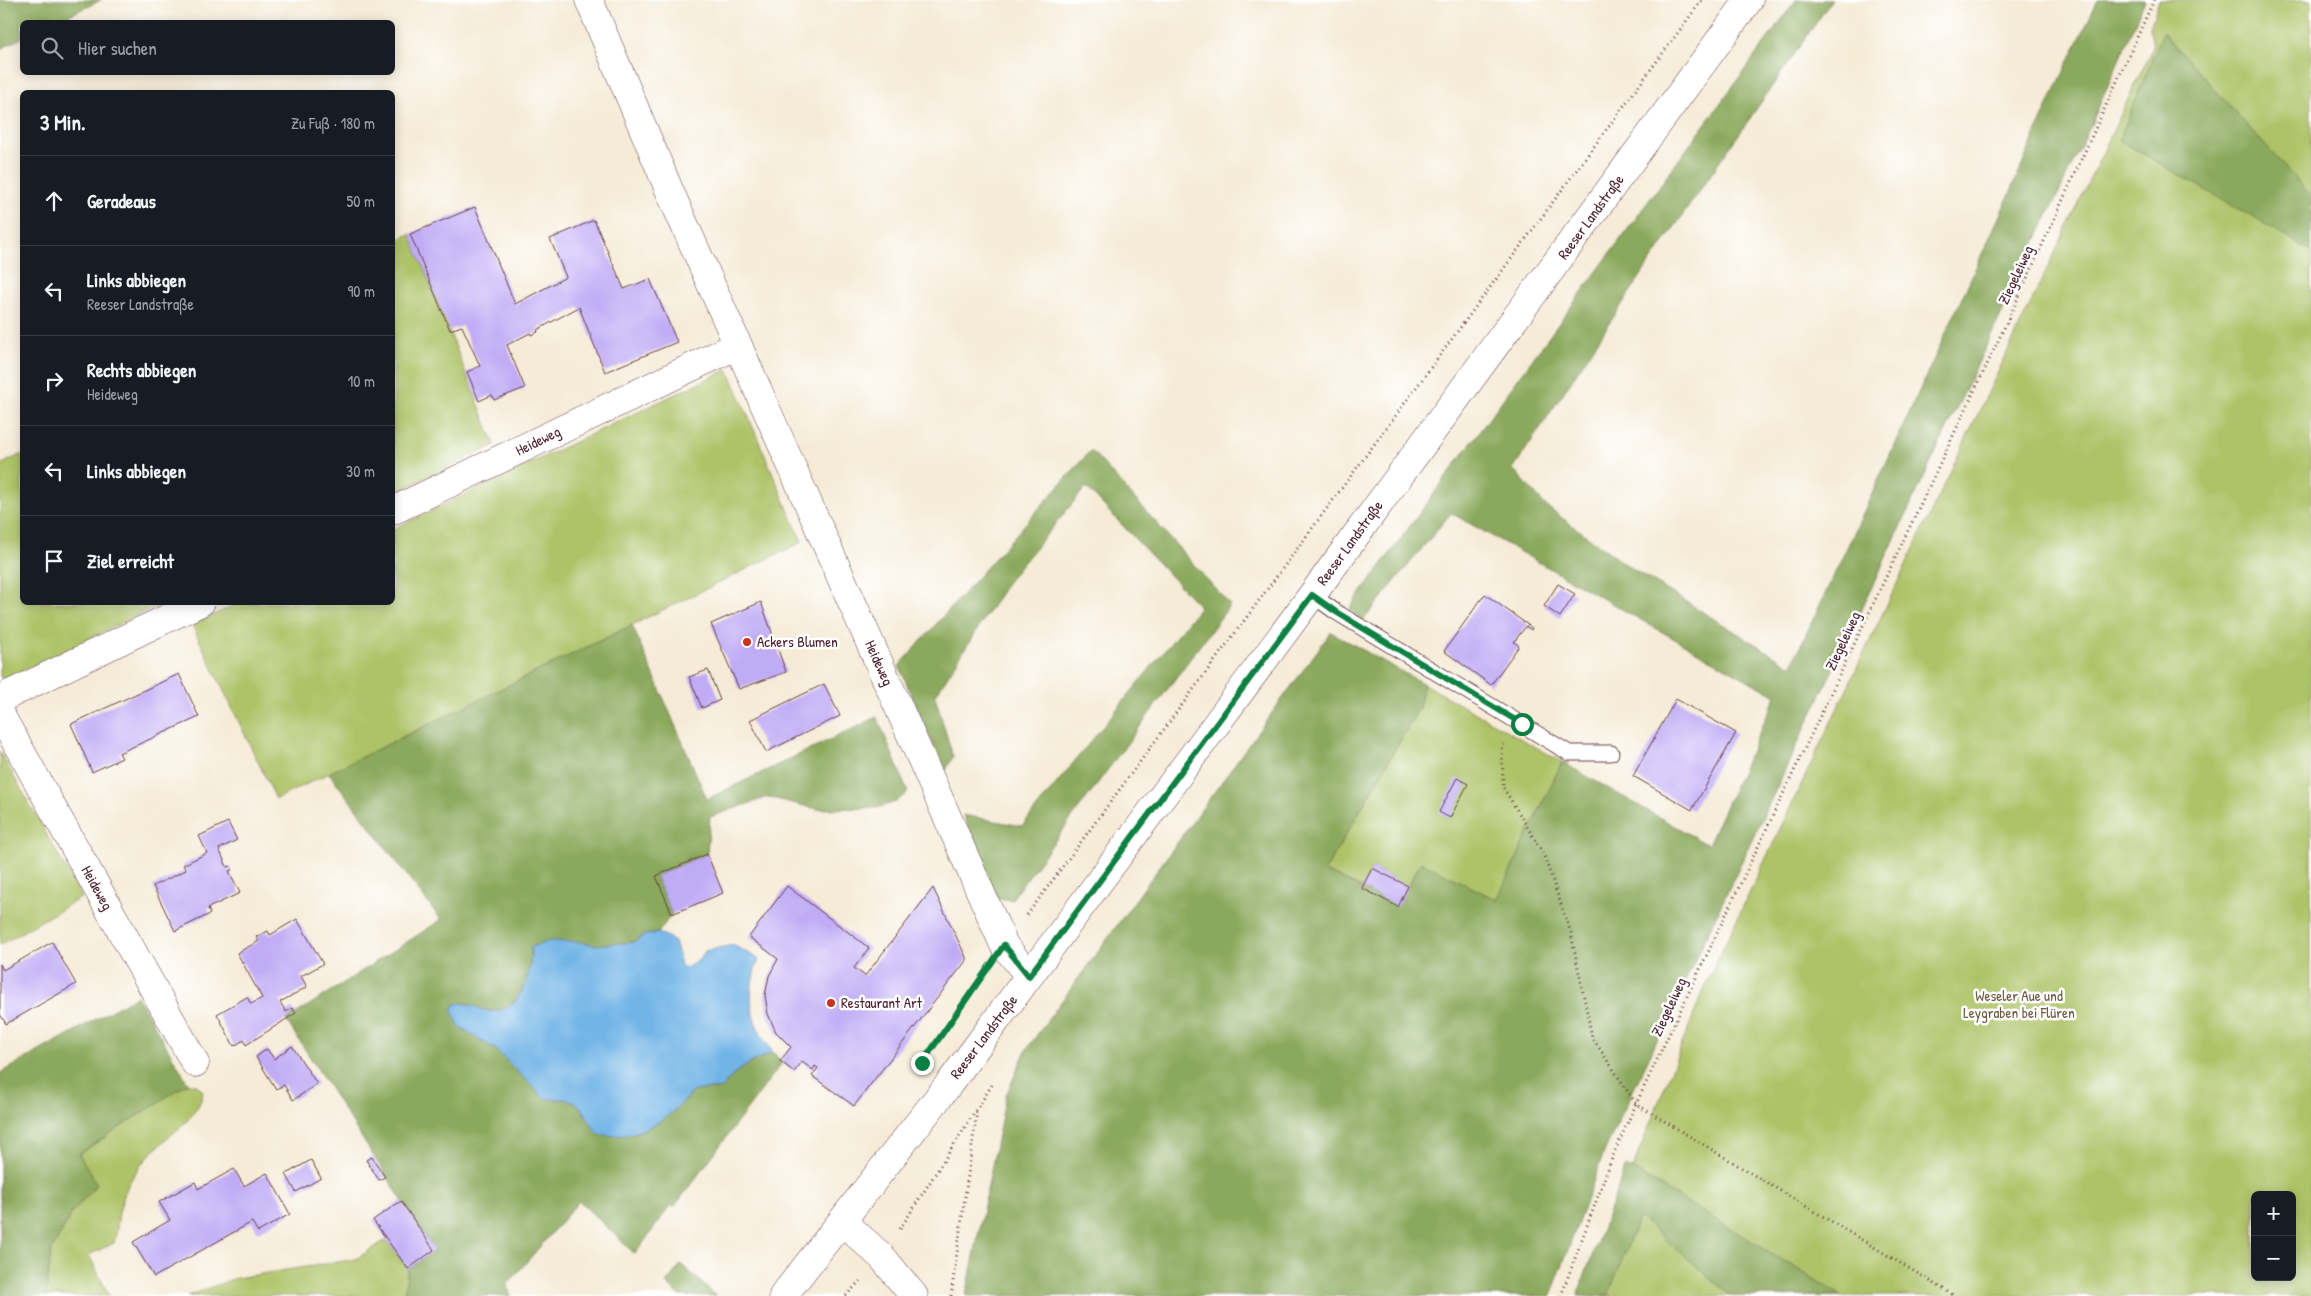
<!DOCTYPE html>
<html lang="de">
<head>
<meta charset="utf-8">
<style>
  :root { --surface:#171b24; --page:#242831; --text:#f1f3f6; --muted:#9ea1a6; --line:#363941 }
  body { margin:0; font-family:"Patrick Hand",sans-serif; background:var(--page); color:var(--text) }
  .controls { position:absolute; right:15px; bottom:15px; display:grid; overflow:hidden; border-radius:8px; box-shadow:0 2px 12px #0003 }
  .controls button { width:45px; height:45px; display:grid; place-items:center; padding:0; border:0; border-bottom:1px solid var(--line); background:var(--surface); color:var(--text); font:25px sans-serif }
  .stop { position:absolute; width:15px; height:15px; margin:-11px; border:4px solid #0b8043; border-radius:50%; background:#fff }
  .stop.end { background:#0b8043; border-color:#fff; box-shadow:0 1px 5px #0008 }
  .list { margin:0; padding:0; list-style:none }
  h2 { display:flex; justify-content:space-between; align-items:center; height:65px; margin:0; padding:0 20px; font-size:21px }
  h2 small { font-size:16px; font-weight:400; color:var(--muted) }
  .list li { display:grid; grid-template-columns:32px 1fr auto; gap:15px; align-items:center; box-sizing:border-box; height:90px; padding:0 20px; border-top:1px solid var(--line) }
  .list b { display:block; font-size:19px; white-space:nowrap }
  .list p { margin:0; font-size:16px; white-space:nowrap; color:var(--muted) }
  .list em { font-size:16px; font-style:normal; color:var(--muted) }
  .icon { flex:none; width:28px; height:28px; fill:none; stroke:currentColor; stroke-width:2; stroke-linecap:round; stroke-linejoin:round }
  .map { position:relative; flex:none; width:2311px; height:1296px; overflow:hidden }
  .search { position:absolute; background:var(--surface); box-shadow:0 2px 12px #0003; left:20px; top:20px; width:375px; height:55px; display:flex; align-items:center; gap:12px; box-sizing:border-box; padding:0 18px; border-radius:8px; color:var(--muted); font-size:19px }
  .panel { position:absolute; background:var(--surface); box-shadow:0 2px 12px #0003; left:20px; top:90px; width:375px; height:515px; border-radius:8px }
  .map>svg:first-child { display:block }
  .green { fill:#adc368; stroke:#7c714a; fill-rule:evenodd }
  .forest { fill:#8aa95c; stroke:#6a6444 }
  .water { fill:#71b4e6; stroke:#5e6a88 }
  .building { fill:#c0abf5 }
  .lines { fill:none; stroke-linecap:round; stroke-linejoin:round }
  .service-casing { stroke:#643e45; stroke-width:17 }
  .minor-casing { stroke:#643e45; stroke-width:29 }
  .tertiary-casing { stroke:#643e45; stroke-width:29 }
  .path { stroke:#643e45; stroke-width:3; stroke-dasharray:1 4; stroke-linecap:butt }
  .service { stroke:#fff; stroke-width:15 }
  .minor { stroke:#fff; stroke-width:28 }
  .tertiary { stroke:#fff; stroke-width:28 }
  .route { stroke:#0b8043; stroke-width:6 }
  .poi-dot { fill:#c8321e; stroke:#fff; stroke-width:2 }
  .labels { text-anchor:middle; stroke-width:5; stroke-linejoin:round; paint-order:stroke }
  .street-label { font-size:15px; fill:#4a1f2b; stroke:#fff }
  .poi-label { font-size:15px; fill:#4a1f2b; stroke:#fff; text-anchor:start }
  .park-label { font-size:15px; fill:#6d5840; stroke:#fff }
</style>
</head>
<body>
<div class="map">
<svg width="2311" height="1296" viewBox="0 0 2311 1296">
  <rect width="100%" height="100%" fill="#fff"/>
  <filter id="ink" filterUnits="userSpaceOnUse"><feTurbulence type="fractalNoise" baseFrequency=".02" numOctaves="2"/><feDisplacementMap in="SourceGraphic" scale="10" xChannelSelector="R" yChannelSelector="G"/><feConvolveMatrix kernelMatrix="1 2 1 2 8 2 1 2 1" color-interpolation-filters="sRGB"/></filter>
  <filter id="wash" filterUnits="userSpaceOnUse"><feTurbulence type="fractalNoise" baseFrequency=".0096" numOctaves="4" result="noise"/><feDisplacementMap in="SourceGraphic" scale="20" xChannelSelector="R" yChannelSelector="G"/><feGaussianBlur stdDeviation="1.12" result="paint"/><feColorMatrix in="noise" values="0 0 0 0 0 0 0 0 0 0 0 0 0 0 0 0 0 1.4 0 .05"/><feComposite in="paint" operator="in"/></filter>
  <g filter="url(#wash)">
    <rect width="100%" height="100%" fill="#f5ebd6"/>
    <!-- green -->
    <g class="green">
      <path d="M2159 0H2311V1296H1581L1706 984 2153 47 2150 28ZM2255 1195H2292V1277H2255Z"/>
      <path d="M410 234 495 445 393 494V242Z"/>
      <path d="M728 369 802 542 276 799 192 625 239 603 392 602 393 529Z"/>
      <path d="M22 454V602L163 603 6 679 0 677V465Z"/>
      <path d="M1424 684 1562 762 1497 900 1421 862 1408 886 1372 868 1362 888 1325 871 1419 708Z"/>
      <path d="M0 752 82 897 0 945Z"/>
      <path d="M188 1083 197 1085 203 1091C201 1118 161 1140 145 1160 134 1173 125 1188 121 1205 117 1217 118 1230 114 1243L89 1255 109 1296H46L51 1251 73 1211 97 1184 78 1154Z"/>
      <path d="M386 1240 408 1269 404 1296H187L236 1278 356 1259Z"/>
    </g>
    <!-- forest -->
    <g class="forest">
      <path d="M0 0H101L55 22H22V38L0 49Z"/>
      <path d="M1796 0H1832L1646 268 1513 469 1547 507 1631 568 1791 666 1860 520 2010 193 2049 103 2098 0H2145L2090 127 1605 1150 1551 1296H966L1006 1095 1026 1050 1331 632 1424 684 1419 708 1325 871 1398 906 1421 862 1497 900 1562 762 1708 845 1776 696 1451 513 1362 622 1350 608Z"/>
      <path d="M2163 32 2311 196V251L2119 140Z"/>
      <path d="M1091 450 1230 605 1011 900 997 898 963 815 1022 826 1200 607 1086 487 1009 580 935 696 953 757 945 772 899 666Z"/>
      <path d="M632 625 707 799 877 717 908 792 896 802 876 808 817 809 768 797 710 817 707 854 656 876 672 914 658 933 645 935 634 942 596 945 563 941 531 947C532 974 524 1007 492 1011 483 1011 470 1005 462 1002L460 1027 496 1050 544 1098C552 1100 562 1098 570 1100 585 1104 584 1121 595 1128 626 1151 673 1116 693 1091L722 1088C735 1069 752 1062 773 1052L782 1063 674 1207 671 1205 635 1254 579 1201 507 1285 511 1296H404L408 1269 434 1250 286 1020 441 920 329 773Z"/>
      <path d="M137 996 188 1083 79 1154 97 1184 73 1211 51 1251 46 1296H0V1073Z"/>
      <path d="M1626 1166 1637 1172 1842 1296H1731L1639 1217 1608 1296H1577Z"/>
      <path d="M681 1264 716 1296H680L666 1283Z"/>
    </g>
    <!-- water -->
    <path class="water" d="M658 933C678 939 677 947 681 966L686 968 699 960 705 951 733 945 759 959C745 992 750 1025 773 1052 752 1062 735 1069 722 1088L693 1091C671 1119 635 1142 598 1134 589 1123 585 1106 571 1100 563 1098 552 1100 544 1098L496 1050 460 1027 452 1011 455 1004C467 1001 477 1009 489 1011 522 1015 532 971 531 947L550 941 580 942 596 945 634 942 645 935Z"/>
    <g id="blocks">
      <!-- building -->
      <g class="building">
        <path d="M475 207 515 304 566 277 550 239 594 220 624 289 650 279 677 342 605 372 579 307 537 330 538 332 531 335 530 333 507 345 525 388 494 400 492 395 479 401 467 372 480 366 462 326 450 330 410 234Z"/>
        <path d="M1558 584 1575 594 1560 617 1544 606Z"/>
        <path d="M1485 594 1532 628 1531 630 1526 626 1514 642 1519 646 1491 685 1444 651Z"/>
        <path d="M761 602 786 672 739 689 711 624Z"/>
        <path d="M708 670 720 700 702 708 689 677Z"/>
        <path d="M179 674 199 717 119 753 122 758 92 772 71 724Z"/>
        <path d="M824 684 840 716 766 752 750 720Z"/>
        <path d="M1676 699 1736 733 1692 810 1633 776Z"/>
        <path d="M1457 778 1468 784 1450 818 1439 812Z"/>
        <path d="M228 822 237 840 219 849 227 867 230 866 232 870 229 871 240 893 208 908 210 914 175 931 153 886 186 870 183 865 207 853 199 836Z"/>
        <path d="M707 854 723 893 672 914 656 876Z"/>
        <path d="M1372 868 1408 886 1398 907 1362 888Z"/>
        <path d="M787 886 869 948 854 968 865 976 933 888 966 957V961L955 975 854 1106 812 1076 818 1068 815 1066 813 1070 802 1062 794 1072 780 1061 791 1047 776 1032 768 1014 765 995 769 976 778 959 749 937Z"/>
        <path d="M297 919 323 964 301 976 307 987 280 1002 286 1012 292 1008 296 1013 246 1045 244 1040 234 1046 217 1014 247 997 251 1004 262 998 237 953 259 941 256 937 268 931 270 935Z"/>
        <path d="M52 942 76 984 6 1024 0 1014V964L3 970Z"/>
        <path d="M292 1046 317 1084 293 1100 284 1085 276 1089 256 1057 267 1049 274 1059Z"/>
        <path d="M372 1157 385 1177 379 1180 366 1160Z"/>
        <path d="M311 1160 321 1178 296 1192 286 1174Z"/>
        <path d="M234 1169 244 1186 267 1173 290 1214 258 1232 252 1222 154 1277 133 1242 170 1220 159 1202 195 1182 198 1189Z"/>
        <path d="M401 1201 434 1250 408 1269 373 1220Z"/>
      </g>
    </g>
  </g>
  <g filter="url(#ink)">
    <use href="#blocks" fill-opacity="0" stroke="#643e45" stroke-width="1"/>
    <g class="lines">
      <!-- service casing -->
      <g class="service-casing">
        <path id="service" d="M1312 595 1336 612 1569 753H1611"/>
      </g>
      <!-- minor casing -->
      <g class="minor-casing">
        <g id="minor">
          <path d="M589 0 670 192 1004 945 1029 976"/>
          <path d="M392 511 738 345"/>
          <path d="M0 699 201 602"/>
          <path d="M0 714 195 1063"/>
          <path d="M843 1222 882 1257 914 1296"/>
        </g>
      </g>
      <!-- tertiary casing -->
      <g class="tertiary-casing">
        <path id="tertiary" d="M783 1296 949 1084 1312 595 1749 0"/>
      </g>
      <!-- path -->
      <g class="path">
        <path d="M1504 744 1502 746 1503 787 1543 853 1571 933 1592 1037 1636 1104 1955 1296"/>
        <path d="M1027 915 1702 0"/>
        <path d="M944 1031 985 972"/>
        <path d="M900 1229 992 1085"/>
        <path d="M846 1296 860 1281"/>
        <path d="M951 1296 977 1111"/>
        <path d="M1561 1296 1614 1153 1636 1104 2008 320 2154 0"/>
      </g>
      <!-- service -->
      <use href="#service" class="service"/>
      <!-- minor -->
      <use href="#minor" class="minor"/>
      <!-- tertiary -->
      <use href="#tertiary" class="tertiary"/>
    </g>
  </g>
  <g class="lines" filter="url(#ink)">
    <!-- route -->
    <path class="route" d="M922 1063 1004 945 1029 976 1312 595 1336 612 1522 724"/>
  </g>
  <!-- markers -->
  <g class="poi-dot">
    <circle cx="747" cy="642" r="5"/>
    <circle cx="831" cy="1003" r="5"/>
  </g>
  <g class="labels">
    <!-- street labels -->
    <g class="street-label">
      <text transform="translate(1591 217) rotate(-54)" y="5">Reeser Landstraße</text>
      <text transform="translate(2016 275) rotate(-65)" y="5">Ziegeleiweg</text>
      <text transform="translate(538 441) rotate(-26)" y="5">Heideweg</text>
      <text transform="translate(1350 543) rotate(-54)" y="5">Reeser Landstraße</text>
      <text transform="translate(1843 641) rotate(-65)" y="5">Ziegeleiweg</text>
      <text transform="translate(879 663) rotate(66)" y="5">Heideweg</text>
      <text transform="translate(97 888) rotate(61)" y="5">Heideweg</text>
      <text transform="translate(1669 1007) rotate(-65)" y="5">Ziegeleiweg</text>
      <text transform="translate(984 1037) rotate(-53)" y="5">Reeser Landstraße</text>
    </g>
    <!-- poi labels -->
    <g class="poi-label">
      <text x="757" y="647">Ackers Blumen</text>
      <text x="841" y="1008">Restaurant Art</text>
    </g>
    <!-- park labels -->
    <g class="park-label">
      <text x="2019" y="1001">Weseler Aue und<tspan x="2019" dy="17">Leygraben bei Flüren</tspan></text>
    </g>
  </g>
</svg>
<div class="controls">
<button>+</button>
<button>−</button>
</div>
<div class="stop" style="left:1522px;top:724px"></div>
<div class="stop end" style="left:922px;top:1063px"></div>
<div class="search"><svg class="icon" aria-label="search" viewBox="0 0 24 24"><circle cx="10" cy="10" r="6"/><path d="M15 15l6 6"/></svg>Hier suchen</div>
<section class="panel">
<h2>3 Min.<small>Zu Fuß · 180 m</small></h2>
<ul class="list">
<li><svg class="icon" aria-label="ahead" viewBox="0 0 24 24"><path d="M12 20V5M6 11l6-6 6 6"/></svg><div><b>Geradeaus</b></div><em>50 m</em></li>
<li><svg class="icon" aria-label="left" viewBox="0 0 24 24"><path d="M17 20v-9H6M10 6l-5 5 5 5"/></svg><div><b>Links abbiegen</b><p>Reeser Landstraße</p></div><em>90 m</em></li>
<li><svg class="icon" aria-label="right" viewBox="0 0 24 24"><path d="M7 20v-9h11M14 6l5 5-5 5"/></svg><div><b>Rechts abbiegen</b><p>Heideweg</p></div><em>10 m</em></li>
<li><svg class="icon" aria-label="left" viewBox="0 0 24 24"><path d="M17 20v-9H6M10 6l-5 5 5 5"/></svg><div><b>Links abbiegen</b></div><em>30 m</em></li>
<li><svg class="icon" aria-label="arrive" viewBox="0 0 24 24"><path d="M6 21V4h12l-3 4 3 4H6"/></svg><div><b>Ziel erreicht</b></div></li>
</ul>
</section>
</div>
</body>
</html>
